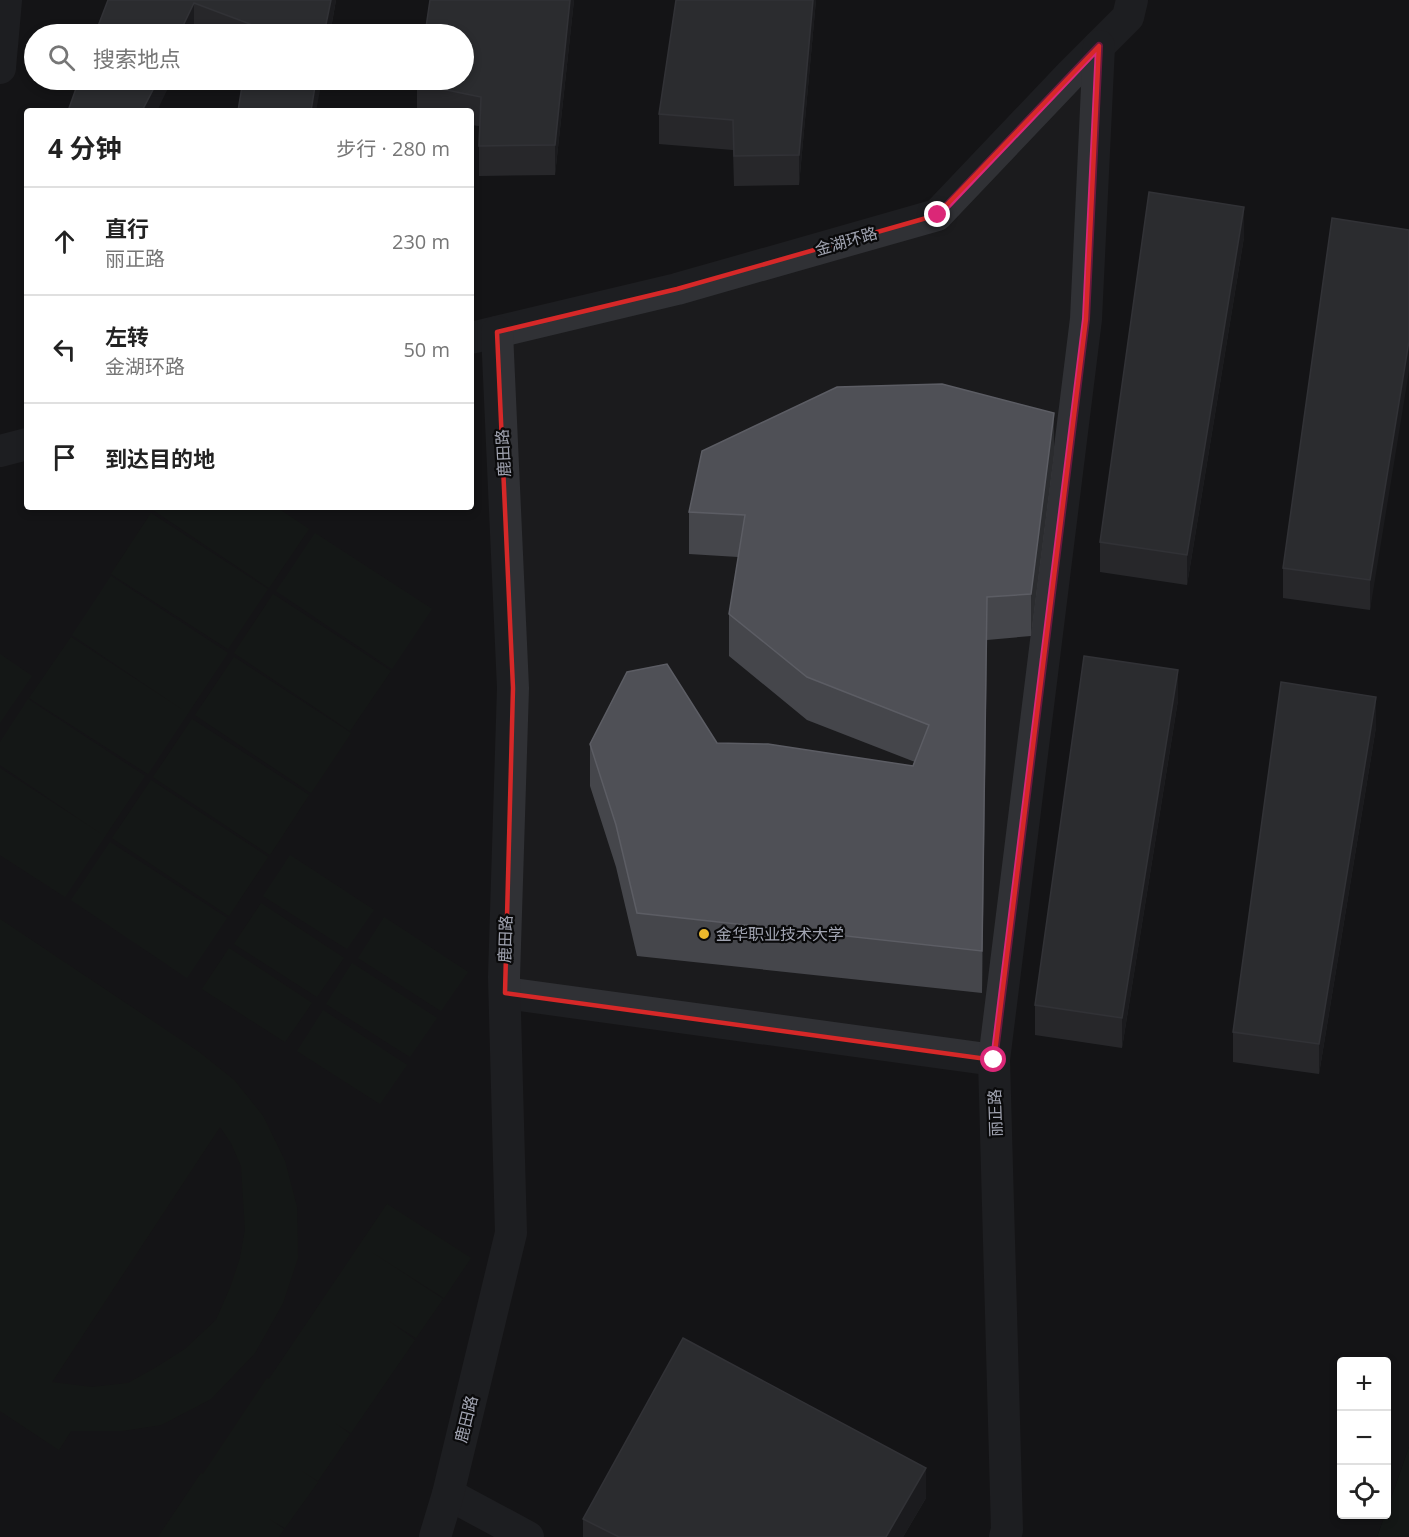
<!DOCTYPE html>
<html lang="zh">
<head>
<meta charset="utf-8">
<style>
  :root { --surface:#fff; --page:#f6f6f6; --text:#222; --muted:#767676; --line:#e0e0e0 }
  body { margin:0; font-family:"Open Sans","Noto Sans SC",sans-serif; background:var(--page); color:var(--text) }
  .controls { position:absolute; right:18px; bottom:18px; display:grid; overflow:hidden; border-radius:6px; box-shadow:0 3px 9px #0003 }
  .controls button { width:54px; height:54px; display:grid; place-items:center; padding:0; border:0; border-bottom:2px solid var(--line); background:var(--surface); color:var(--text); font:30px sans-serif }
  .stop { position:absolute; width:18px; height:18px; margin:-14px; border:4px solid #db2777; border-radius:50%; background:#fff }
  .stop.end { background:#db2777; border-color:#fff; box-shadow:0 2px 6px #0008 }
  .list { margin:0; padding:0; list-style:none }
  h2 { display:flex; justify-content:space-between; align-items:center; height:78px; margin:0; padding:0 24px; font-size:26px }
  h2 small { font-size:20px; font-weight:400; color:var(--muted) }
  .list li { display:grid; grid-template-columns:39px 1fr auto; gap:18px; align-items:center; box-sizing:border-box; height:108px; padding:0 24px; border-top:2px solid var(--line) }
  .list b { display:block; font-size:22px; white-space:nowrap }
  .list p { margin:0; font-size:20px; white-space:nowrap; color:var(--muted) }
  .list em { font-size:20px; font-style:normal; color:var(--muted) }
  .icon { flex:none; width:33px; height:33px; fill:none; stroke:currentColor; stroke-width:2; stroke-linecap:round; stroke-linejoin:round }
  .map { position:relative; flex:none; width:1409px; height:1537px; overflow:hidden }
  .search { position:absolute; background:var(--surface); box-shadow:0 3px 9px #0003; left:24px; top:24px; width:450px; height:66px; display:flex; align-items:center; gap:15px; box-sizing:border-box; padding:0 21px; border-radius:33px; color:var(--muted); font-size:22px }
  .panel { position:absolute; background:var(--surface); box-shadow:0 3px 9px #0003; left:24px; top:108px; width:450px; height:402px; border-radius:6px }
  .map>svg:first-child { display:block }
  .built { fill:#1b1b1d; fill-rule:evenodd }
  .green { fill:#1c231d; fill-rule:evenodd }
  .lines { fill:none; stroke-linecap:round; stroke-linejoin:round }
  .street { stroke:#303135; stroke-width:32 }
  .wall { fill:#45464b }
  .shaded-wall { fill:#2b2c2f }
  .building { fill:#4f5056; stroke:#5c5d64; stroke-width:1.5 }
  .route { stroke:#db2777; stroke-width:8 }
  .marked { fill:none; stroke:#d62828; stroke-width:4.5; stroke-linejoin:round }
  .poi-dot { fill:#ebb82c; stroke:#0a0a0b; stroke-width:2 }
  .labels { text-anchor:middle; stroke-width:4.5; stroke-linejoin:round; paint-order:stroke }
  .street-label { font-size:16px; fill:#a1a4b1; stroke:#0a0a0b }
  .poi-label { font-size:16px; fill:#a1a4b1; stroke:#0a0a0b; text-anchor:start }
</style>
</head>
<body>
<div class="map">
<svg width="1409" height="1537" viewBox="0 0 1409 1537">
  <rect width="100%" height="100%" fill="#0f0f10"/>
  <!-- built -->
  <path class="built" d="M0 0H1409V1447L1387 1510 1386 1362H1342V1514L1385 1515 1377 1537H0ZM34 34H464V80H34ZM27 111H471V507H27Z"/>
  <!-- green -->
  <g class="green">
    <path d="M155 507H276L309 529 269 588 153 510Z"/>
    <path d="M151 513 268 589 228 649 111 574Z"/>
    <path d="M315 533 432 609 392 669 276 591Z"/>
    <path d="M111 576 228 653 148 774 29 698 71 637 186 712 72 635Z"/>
    <path d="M273 594 391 671 350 731 234 653Z"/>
    <path d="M0 654 32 676 0 723Z"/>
    <path d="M234 657 351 733 311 793 195 715Z"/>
    <path d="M28 699 145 776 65 897 0 855V768L103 835 0 765V742Z"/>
    <path d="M192 719 309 795 270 855 153 777Z"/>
    <path d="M151 780 268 857 229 916 112 838Z"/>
    <path d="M110 842 227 918 187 978 71 900Z"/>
    <path d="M290 855 374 910 347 949 263 896Z"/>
    <path d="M261 903 344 958 317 997 234 944Z"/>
    <path d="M384 917 468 972 441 1011 358 958Z"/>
    <path d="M0 919 199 1052 234 1080 263 1116 285 1161 297 1207 298 1258 283 1303 255 1353 211 1399 161 1425 122 1431H71L59 1450 0 1411ZM220 1127 231 1143 241 1166 245 1230 240 1258 230 1288 216 1320 185 1349 155 1368 128 1383 92 1387 52 1382Z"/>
    <path d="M229 948 312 1003 285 1042 202 989Z"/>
    <path d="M352 963 437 1018 410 1057 326 1004Z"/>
    <path d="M323 1010 407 1065 380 1104 297 1051Z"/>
    <path d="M387 1204 471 1258 444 1298 370 1251 443 1299 416 1338 389 1321 415 1340 351 1433 335 1423 350 1434 318 1481 302 1471 318 1482 285 1528 269 1519 284 1529 279 1537H158L201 1473 203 1474 267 1378 269 1379Z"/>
    <path d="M1409 1447V1537H1377L1385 1515 1386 1514 1387 1510Z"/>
  </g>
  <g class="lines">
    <!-- street -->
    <g class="street">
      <path d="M0 68 6 0"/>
      <path d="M471 338 677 289 937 215 1071 74 1128 17 1132 0"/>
      <path d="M0 451 27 444"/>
      <path d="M505 993 994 1060"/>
      <path d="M448 1494 528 1537"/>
      <path d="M435 1537 448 1494 511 1233 504 977 513 688 497 332"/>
      <path d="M1005 1537 1007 1530 994 1060 1086 319 1099 46"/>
    </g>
  </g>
  <!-- wall -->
  <g class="wall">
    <path d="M108 0H336L330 34H197L194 33V34H95Z"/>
    <path d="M430 0H574L555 175 479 176V126L471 125V111H417V84Z"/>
    <path d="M676 0H816L799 185 734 186 733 150 659 144V114Z"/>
    <path d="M1409 230 1370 610 1283 598V568Z"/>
    <path d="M1244 237 1187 585 1100 572V542Z"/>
    <path d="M1054 455 1031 636 987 640 982 993 637 956 616 867 590 786V744L717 743 913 766 915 762 807 720 729 656V614L738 557 689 554V512Z"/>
    <path d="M1178 700 1122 1048 1035 1035V1005Z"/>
    <path d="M1376 727 1319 1074 1233 1062V1032Z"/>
    <path d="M926 1498 903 1537H583V1519Z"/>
  </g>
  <!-- shaded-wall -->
  <g class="shaded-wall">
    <path d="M331 0H336L330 34H324Z"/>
    <path d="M570 0H574L555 175V145Z"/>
    <path d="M813 0H816L799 185V155Z"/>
    <path d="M194 3V34H179Z"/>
    <path d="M158 80H172L157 111H142Z"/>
    <path d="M316 80H322L316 111H311Z"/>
    <path d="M1244 207V237L1187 585V555Z"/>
    <path d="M1409 341V371L1370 610V580Z"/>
    <path d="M1054 413V455L1031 636V594Z"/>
    <path d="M987 597V640L982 993V951Z"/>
    <path d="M1178 670V700L1122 1048V1018Z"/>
    <path d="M1376 697V727L1319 1074V1044Z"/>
    <path d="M926 1468V1498L903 1537H886Z"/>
  </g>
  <!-- building -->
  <g class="building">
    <path d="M108 0H331L324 34H249L250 24 194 3 179 34H95Z"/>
    <path d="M430 0H570L555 145 479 146 481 97 417 84 418 80H464V34H425Z"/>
    <path d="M676 0H813L799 155 734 156 733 120 659 114Z"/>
    <path d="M79 80H158L142 111H68Z"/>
    <path d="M243 80H316L311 111H238Z"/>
    <path d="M1149 192 1244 207 1187 555 1100 542Z"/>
    <path d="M1332 218 1409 230V341L1370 580 1283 568Z"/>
    <path d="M942 384 1054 413 1031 594 987 597 982 951 637 913 616 825 590 744 627 672 667 664 717 743 768 744 913 766 929 725 807 677 729 614 745 515 689 512 702 451 837 387Z"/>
    <path d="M1084 656 1178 670 1122 1018 1035 1005Z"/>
    <path d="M1281 682 1376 697 1319 1044 1233 1032Z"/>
    <path d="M683 1338 926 1468 886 1537H619L583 1519Z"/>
  </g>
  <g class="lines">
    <!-- route -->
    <path class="route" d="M938 215 1099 46 1086 319 994 1060"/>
  </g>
  <!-- marked area -->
  <path d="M0 0H1409V1537H0ZM1099 46 1086 319 994 1060 505 993 513 688 497 332 677 289 937 215Z" fill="#0f0f10" fill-opacity=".55" fill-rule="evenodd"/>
  <path class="marked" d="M1099 46 1086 319 994 1060 505 993 513 688 497 332 677 289 937 215Z"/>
  <!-- markers -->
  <circle class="poi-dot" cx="704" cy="934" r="6"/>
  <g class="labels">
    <!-- street labels -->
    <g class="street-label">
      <text transform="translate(846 241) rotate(-16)" y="6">金湖环路</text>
      <text transform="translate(503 453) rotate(-93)" y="6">鹿田路</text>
      <text transform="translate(505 939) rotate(-88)" y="6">鹿田路</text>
      <text transform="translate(995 1113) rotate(-92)" y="6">丽正路</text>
      <text transform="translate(466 1419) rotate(-76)" y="6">鹿田路</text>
    </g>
    <!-- poi labels -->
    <g class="poi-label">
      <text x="716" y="940">金华职业技术大学</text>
    </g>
  </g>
</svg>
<div class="controls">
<button>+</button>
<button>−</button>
<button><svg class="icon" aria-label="locate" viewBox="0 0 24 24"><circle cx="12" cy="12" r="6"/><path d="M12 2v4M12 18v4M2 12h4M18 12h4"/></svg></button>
</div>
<div class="stop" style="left:994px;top:1060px"></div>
<div class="stop end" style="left:938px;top:215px"></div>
<div class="search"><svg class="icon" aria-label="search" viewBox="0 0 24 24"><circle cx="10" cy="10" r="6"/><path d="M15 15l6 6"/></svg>搜索地点</div>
<section class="panel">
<h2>4 分钟<small>步行 · 280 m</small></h2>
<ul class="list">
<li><svg class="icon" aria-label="ahead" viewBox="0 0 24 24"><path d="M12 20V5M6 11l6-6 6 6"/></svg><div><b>直行</b><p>丽正路</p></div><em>230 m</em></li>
<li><svg class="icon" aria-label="left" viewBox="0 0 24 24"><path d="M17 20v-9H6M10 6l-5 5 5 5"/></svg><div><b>左转</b><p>金湖环路</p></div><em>50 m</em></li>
<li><svg class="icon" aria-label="arrive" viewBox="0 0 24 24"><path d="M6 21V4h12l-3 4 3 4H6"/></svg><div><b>到达目的地</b></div></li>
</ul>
</section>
</div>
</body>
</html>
